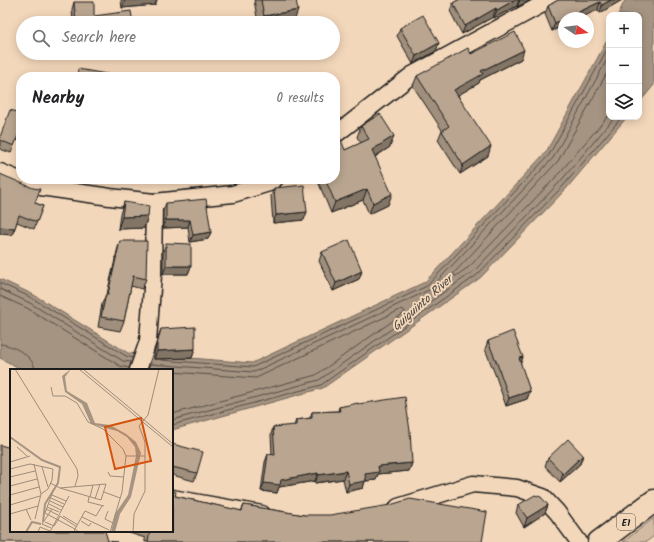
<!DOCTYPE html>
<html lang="en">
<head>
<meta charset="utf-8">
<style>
  :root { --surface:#fff; --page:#f6f6f6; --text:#202124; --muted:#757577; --line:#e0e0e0 }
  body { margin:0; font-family:Kalam,sans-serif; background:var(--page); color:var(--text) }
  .controls { position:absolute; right:12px; top:12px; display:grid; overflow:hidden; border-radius:8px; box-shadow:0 2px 10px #0003 }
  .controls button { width:36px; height:36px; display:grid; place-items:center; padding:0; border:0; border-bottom:1px solid var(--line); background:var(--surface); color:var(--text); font:20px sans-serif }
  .compass { position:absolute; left:558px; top:12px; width:36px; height:36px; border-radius:50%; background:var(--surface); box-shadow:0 2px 10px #0003; rotate:103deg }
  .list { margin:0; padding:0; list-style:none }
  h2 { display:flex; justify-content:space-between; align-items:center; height:52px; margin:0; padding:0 16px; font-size:17px }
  h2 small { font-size:13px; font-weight:400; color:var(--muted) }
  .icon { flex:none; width:22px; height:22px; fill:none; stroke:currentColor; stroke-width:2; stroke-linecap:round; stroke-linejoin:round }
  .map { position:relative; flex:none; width:654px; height:542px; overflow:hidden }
  .search { position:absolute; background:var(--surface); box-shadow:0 2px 10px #0003; left:16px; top:16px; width:324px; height:44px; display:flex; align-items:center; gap:10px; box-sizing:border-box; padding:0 14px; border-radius:22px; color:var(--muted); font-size:15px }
  .panel { position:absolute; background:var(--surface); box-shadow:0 2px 10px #0003; left:16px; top:72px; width:324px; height:112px; border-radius:16px }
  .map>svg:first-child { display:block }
  .green { fill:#d3bba3; stroke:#786c60 }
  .water { fill:#a69482; stroke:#6f6459 }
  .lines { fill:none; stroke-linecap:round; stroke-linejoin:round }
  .shore { stroke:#534c45; stroke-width:1 }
  .minor-casing { stroke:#1c1c1c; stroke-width:19 }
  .highway-casing { stroke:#1c1c1c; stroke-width:25 }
  .minor { stroke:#f3d7ba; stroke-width:16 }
  .highway { stroke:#f3d7ba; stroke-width:22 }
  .wall { fill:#a08f7c; stroke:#1c1c1c }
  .shaded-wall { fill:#827465; stroke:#1c1c1c }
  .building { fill:#baa690; stroke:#1c1c1c }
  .labels { text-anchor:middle; stroke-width:4; stroke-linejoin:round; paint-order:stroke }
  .shield { fill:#f3d7ba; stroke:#5c544b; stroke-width:1 }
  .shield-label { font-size:10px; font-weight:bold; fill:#1c1c1c }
  .water-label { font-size:12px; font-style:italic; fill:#4c4640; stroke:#f3d7ba }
  .inset-river { fill:none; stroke:#a69482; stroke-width:2 }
  .inset-road { fill:none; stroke:#9d8c7b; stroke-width:1 }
  .view { fill:#d4530e; fill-opacity:0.15; stroke:#d4530e; stroke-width:2 }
  .inset-edge { fill:none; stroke:#1c1c1c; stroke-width:2 }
</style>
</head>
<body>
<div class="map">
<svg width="654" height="542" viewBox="0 0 654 542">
  <rect width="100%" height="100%" fill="#f3d7ba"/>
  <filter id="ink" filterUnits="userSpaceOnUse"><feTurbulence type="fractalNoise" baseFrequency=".025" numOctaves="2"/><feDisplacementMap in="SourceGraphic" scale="8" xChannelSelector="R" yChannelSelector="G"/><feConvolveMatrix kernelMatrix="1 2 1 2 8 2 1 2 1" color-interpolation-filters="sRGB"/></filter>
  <g filter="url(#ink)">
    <!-- green -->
    <path class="green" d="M654 518V536L646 542H623Z"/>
    <!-- water -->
    <g class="water">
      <path d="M625 0H654V85L639 103V15H618Z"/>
      <path d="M609 37V117H627L566 189 480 278 323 388 172 430V370H23L0 358V279L34 295 128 353 252 363 425 282 546 152Z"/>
    </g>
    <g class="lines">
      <!-- shore -->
      <g class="shore">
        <path d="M609 69 558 161 454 273V276H456L470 266 555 178 609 115"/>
        <path d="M0 283 32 298 126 356 133 358"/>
        <path d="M0 289 30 303 123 361 131 362"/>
        <path d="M0 296 27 308 120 366 129 368"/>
        <path d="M0 344C13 345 34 356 35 370"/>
        <path d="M161 360 253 367 427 286 549 155 609 46"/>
        <path d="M150 364 254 372 429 290 553 158 609 56"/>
        <path d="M172 372 256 378 402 309 405 311 404 313 316 375 172 414"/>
        <path d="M172 420 319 380 474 271 559 183 615 117"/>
        <path d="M172 425 321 385 477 275 563 186 622 117"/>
      </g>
      <!-- minor casing -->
      <g class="minor-casing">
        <g id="minor">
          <path d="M335 135 412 75 550 0"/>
          <path d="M0 172 34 186 110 197 154 202 153 275 148 341 138 370"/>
          <path d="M154 202 233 194 269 183 275 179"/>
          <path d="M172 498 262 514"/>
          <path d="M398 507 473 484 517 488 543 497 557 512 579 542"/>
        </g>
      </g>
      <!-- highway casing -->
      <g class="highway-casing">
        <path id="highway" d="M599 542 654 501"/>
      </g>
      <!-- minor -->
      <use href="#minor" class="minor"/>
      <!-- highway -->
      <use href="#highway" class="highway"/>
    </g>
    <!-- wall -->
    <g class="wall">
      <path d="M121 0H157L155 5 122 8Z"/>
      <path d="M254 0H296L294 22 288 23H258Z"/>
      <path d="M458 0H531L517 7V6L494 18 493 17 462 34 450 11 453 3Z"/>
      <path d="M558 0H622L600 13 598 10 564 18V25L552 31 545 14 548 6Z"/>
      <path d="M74 2 94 16 133 23H73L72 9Z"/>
      <path d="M400 28 436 51 413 64 397 36Z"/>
      <path d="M471 54 521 59 480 80 479 83 458 95 488 156 460 174 438 140 442 130 413 86 417 76Z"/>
      <path d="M21 113V142L16 140 11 153 0 149V137Z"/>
      <path d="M361 126 390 147 375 157 388 205 369 214 363 200 331 213 317 179H335L345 150 361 143 357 137Z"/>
      <path d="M33 188 35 203 43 206 34 229 17 222 12 235 0 234Z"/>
      <path d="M274 188 304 220 273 223 271 196Z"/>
      <path d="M124 202 148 216 144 228 118 229 120 214Z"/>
      <path d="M166 203 211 232 208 239 190 242 188 227 163 228V211Z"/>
      <path d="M120 241 146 279 142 289 131 286 124 321 120 331 98 327 102 304 106 294H107L117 251Z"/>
      <path d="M166 243 191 266 188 274H163V252Z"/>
      <path d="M322 252 362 271 359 279 333 291 319 261Z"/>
      <path d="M161 329 195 349 192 358 154 359V354L158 337Z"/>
      <path d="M488 341 523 357 520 364 530 391 527 399 506 406 495 374 485 349Z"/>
      <path d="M358 404 412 463 409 471 378 474 376 480 365 481 363 488 346 492 343 479 315 483V481L279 487 277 493 261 491 265 462 268 454H272L271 435 273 427 294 426 296 420 310 418 312 412 338 411 339 407Z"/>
      <path d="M172 444 197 473 194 481 172 475Z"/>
      <path d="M583 455 580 464 560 482 545 466 548 458Z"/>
      <path d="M175 496 241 511 244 505 304 515 482 542H145V538L123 531H172Z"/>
      <path d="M518 505H548L545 513 524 527 516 513Z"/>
    </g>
    <!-- shaded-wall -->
    <g class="shaded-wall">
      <path d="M125 0H157L155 5 122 8Z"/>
      <path d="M515 0H519L517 6 494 18 497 10Z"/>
      <path d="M520 0H531L517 7Z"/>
      <path d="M611 0H622L600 13 602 5Z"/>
      <path d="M600 2 598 10 580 18H566Z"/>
      <path d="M496 8 493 17 462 34 465 26Z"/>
      <path d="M298 10 294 22 288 23H261L264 16Z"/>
      <path d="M564 19V25L552 31 555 23Z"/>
      <path d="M439 43 436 51 413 64 416 56Z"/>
      <path d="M524 50 521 59 480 80 479 83 450 100 454 90 481 71Z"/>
      <path d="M394 136 390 147 368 161 372 150Z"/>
      <path d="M491 146 488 156 460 174 463 165Z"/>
      <path d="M367 189 363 200 331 213 335 202Z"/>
      <path d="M392 194 388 205 369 214 373 203Z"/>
      <path d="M307 212 304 220 273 223 276 215Z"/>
      <path d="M148 216 144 228 118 229 122 217Z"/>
      <path d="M166 220H190L188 227 163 228Z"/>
      <path d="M0 227 15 228 12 235 0 234Z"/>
      <path d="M211 232 208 239 190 242 193 235Z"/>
      <path d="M166 266H191L188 274H163Z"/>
      <path d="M362 271 359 279 333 291 336 283Z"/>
      <path d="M195 349 192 358 154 359 157 351Z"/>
      <path d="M523 357 520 365 519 358Z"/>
      <path d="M530 391 527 399 506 406 509 398Z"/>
      <path d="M583 455 580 464 560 482 563 474Z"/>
      <path d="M412 463 409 471 378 474 376 480 365 481 363 488 346 492 349 484 378 466Z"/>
      <path d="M346 471 343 479 315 483 318 475Z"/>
      <path d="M318 473 315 481 279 487 277 493 261 491 264 483Z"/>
      <path d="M548 505 545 513 524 527 527 518Z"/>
    </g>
    <!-- building -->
    <g class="building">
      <path d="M261 0H296L298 10 264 16Z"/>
      <path d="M458 0H515L497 10 496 8 465 26 453 3Z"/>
      <path d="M558 0H611L602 5 600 2 566 18H564V19L555 23 548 6Z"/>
      <path d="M74 2H94V16L131 11 133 23H76Z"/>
      <path d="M423 15 439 43 416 56 400 28Z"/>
      <path d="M515 32 524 50 481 71 483 74 454 90 491 146 463 165 442 131 449 126 417 76 468 48 471 54Z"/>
      <path d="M78 69 118 76V77H77Z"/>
      <path d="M10 110 21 113V134L19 133 14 146 0 140V137Z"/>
      <path d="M380 114 394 136 372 150 392 194 373 203 367 189 335 202 325 179H335V133H338L345 150 369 139 361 126Z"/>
      <path d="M0 174 33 188 40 189 35 203 43 206 37 222 19 215 15 228 0 227Z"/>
      <path d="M304 185 307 212 276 215 274 188Z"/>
      <path d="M206 199 211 232 193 235 190 220H166V203Z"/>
      <path d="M124 202 149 206 148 216 122 217Z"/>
      <path d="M349 240 362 271 336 283 322 252Z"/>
      <path d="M120 241H147L146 279 133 276 124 321 101 317 106 294H108Z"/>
      <path d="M166 243 191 244V266H166Z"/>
      <path d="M195 327V349L157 351V345L161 329Z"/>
      <path d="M513 331 523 357 519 358 530 391 509 398 498 366 488 341Z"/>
      <path d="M405 397 410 431 412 463 378 466 379 472 365 474 366 481 349 484 346 471 318 475V473L281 480 280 485 264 483 268 454 275 455 273 427 296 425V420L312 418V412L340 411 339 407 358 403V404Z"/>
      <path d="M568 439 583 455 563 474 548 458Z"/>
      <path d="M172 444 203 452 197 473 172 467Z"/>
      <path d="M0 445 11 448V531H105L108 541 117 542H0Z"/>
      <path d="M172 491 176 492 175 496 242 511 244 505 304 515H330L390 505 410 499 487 512 482 542H148L150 531H172Z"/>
      <path d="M535 495 541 497 548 505 527 518 518 505Z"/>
    </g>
  </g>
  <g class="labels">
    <!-- shield labels -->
    <rect class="shield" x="617" y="514" width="18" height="16" rx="3"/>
    <g class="shield-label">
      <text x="626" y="526">E1</text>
    </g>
    <!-- water labels -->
    <g class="water-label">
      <text transform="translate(422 303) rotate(-42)" y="4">Guiguinto River</text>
    </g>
  </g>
  <!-- overview -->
  <g transform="translate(10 369)">
    <rect width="163" height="163" fill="#f3d7ba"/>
    <path d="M61 0 55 8 57 22 77 34 85 54 100 56 116 65 126 73 131 84 121 128 110 145 105 163H101L105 145 118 126 126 87 125 78 117 68 107 62 81 55 72 35 55 23 52 7Z" fill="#a69482"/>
    <path class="inset-river" d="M0 68 32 91 50 98 48 114 35 135 33 153M16 163 22 153 31 155"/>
    <path class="inset-road" d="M5 0 67 100 68 107 65 117M69 0 163 78M73 0 163 75M41 18 43 27H55L67 34 78 53 93 60 113 80 116 87M7 78 17 87M0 93 20 87M24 95 31 125 25 150M32 98 38 118M0 100 20 95 43 100 42 111 38 120 31 125M98 103 100 107 114 108M0 108 25 102M40 114 50 119 91 131 96 115 50 119M0 117 27 110M43 122 35 144 65 160 64 163M94 123 110 129M0 126 29 118M42 126 56 132M79 128 78 133 94 137M80 128 83 116M41 129 54 135M85 130 90 115M40 132 53 138M39 135 51 141M0 136 30 127M37 138 49 143M16 140 21 151M36 140 48 146M98 142 95 150 103 154M0 145 28 137M53 147 68 156M72 148 99 161M48 151 50 147 67 158M71 152 79 157 81 154M35 153 44 157 48 151M41 159 32 155 42 140M28 163 30 158 40 162M40 163 59 127M69 163 65 160 75 142 86 147 92 137M100 163 112 123 116 87H135M123 163 124 145 135 122V73L129 57 138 46 149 0"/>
    <path class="view" d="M131 49 141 92 105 100 95 58Z"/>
    <rect width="163" height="163" class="inset-edge"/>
  </g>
</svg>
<div class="controls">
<button>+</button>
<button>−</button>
<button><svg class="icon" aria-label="layers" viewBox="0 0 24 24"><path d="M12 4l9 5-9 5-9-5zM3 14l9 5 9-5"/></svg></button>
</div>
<svg class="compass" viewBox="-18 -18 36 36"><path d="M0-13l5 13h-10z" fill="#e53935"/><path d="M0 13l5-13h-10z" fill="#757577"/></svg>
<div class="search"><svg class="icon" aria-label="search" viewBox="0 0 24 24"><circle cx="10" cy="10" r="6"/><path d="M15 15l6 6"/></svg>Search here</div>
<section class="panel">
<h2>Nearby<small>0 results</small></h2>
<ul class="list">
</ul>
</section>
</div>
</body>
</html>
